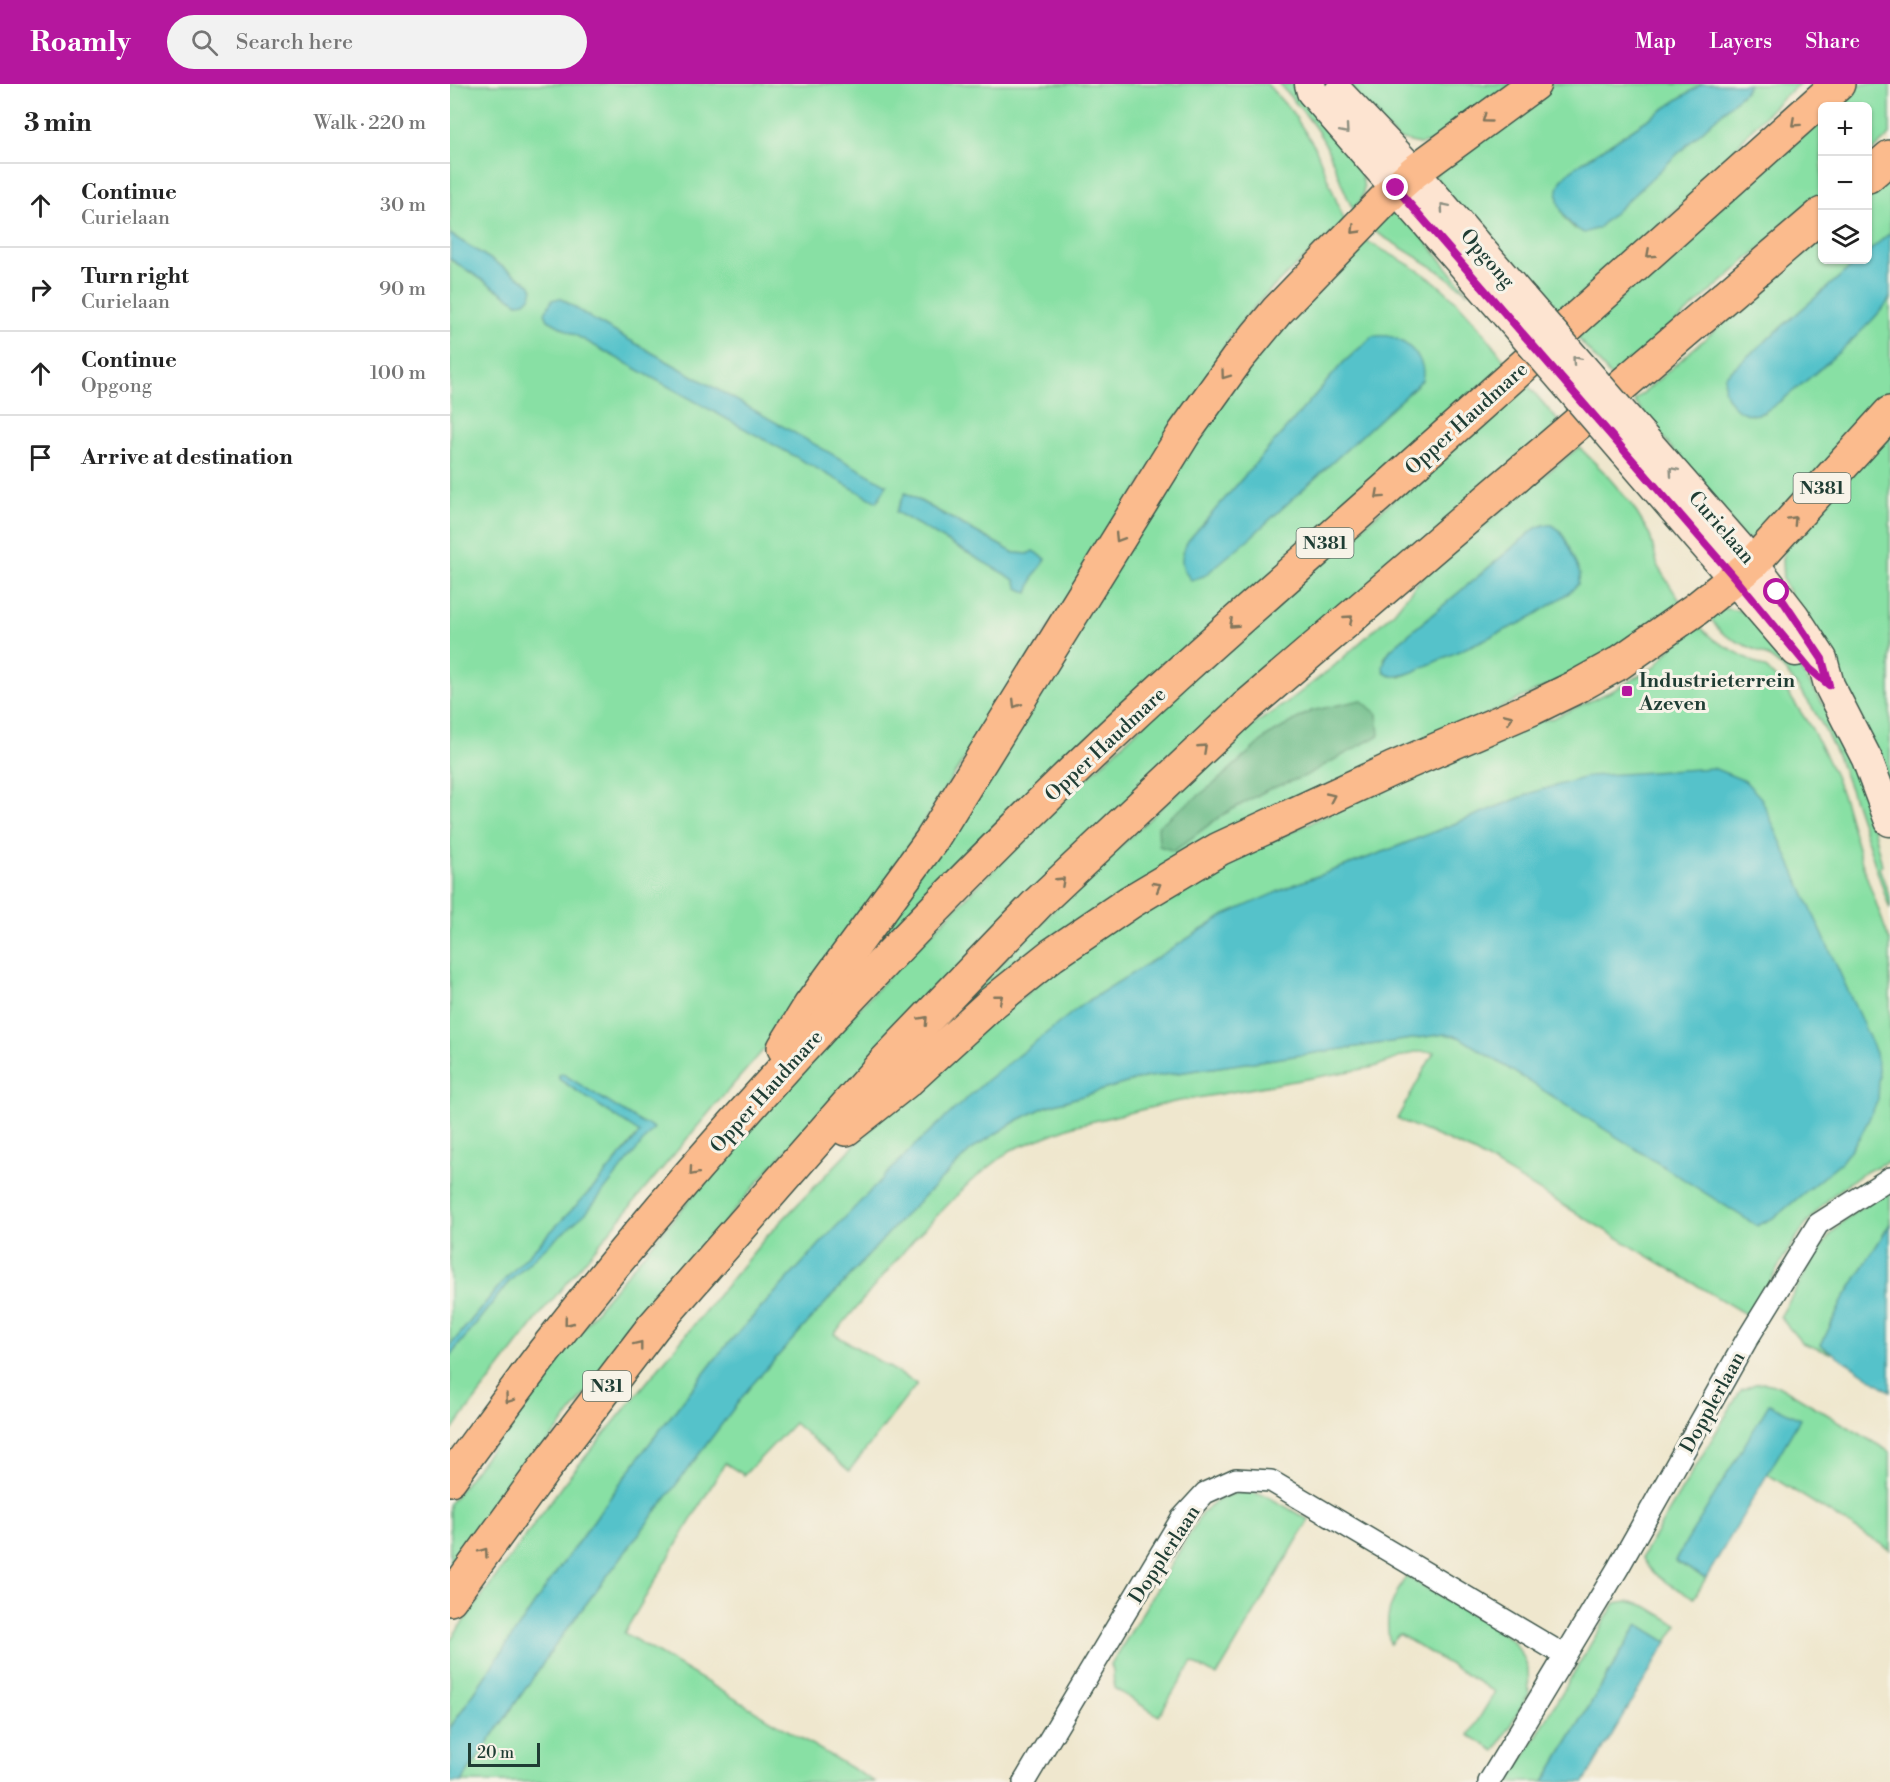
<!DOCTYPE html>
<html lang="en">
<head>
<meta charset="utf-8">
<style>
  :root { --surface:#fff; --page:#f2f2f2; --text:#222; --muted:#767676; --line:#e0e0e0; --accent:#b5179e }
  body { margin:0; font-family:"Libre Bodoni",serif; background:var(--page); color:var(--text) }
  .controls { position:absolute; right:18px; top:18px; display:grid; overflow:hidden; border-radius:9px; box-shadow:0 2px 4px #0004 }
  .controls button { width:54px; height:54px; display:grid; place-items:center; padding:0; border:0; border-bottom:2px solid var(--line); background:var(--surface); color:var(--text); font:30px sans-serif }
  .scale { position:absolute; left:18px; bottom:15px; width:72px; box-sizing:border-box; padding-left:6px; border:3px solid #1f3d34; border-top:0; font-size:16px; line-height:21px; white-space:nowrap; color:#1f3d34; -webkit-text-stroke:4px #f7f3e8; paint-order:stroke }
  .stop { position:absolute; width:18px; height:18px; margin:-14px; border:4px solid #b5179e; border-radius:50%; background:#fff }
  .stop.end { background:#b5179e; border-color:#fff; box-shadow:0 2px 6px #0008 }
  .list { margin:0; padding:0; list-style:none }
  h2 { display:flex; justify-content:space-between; align-items:center; height:78px; margin:0; padding:0 24px; font-size:26px }
  h2 small { font-size:20px; font-weight:400; color:var(--muted) }
  .list li { display:grid; grid-template-columns:39px 1fr auto; gap:18px; align-items:center; box-sizing:border-box; height:84px; padding:0 24px; border-top:2px solid var(--line) }
  .list b { display:block; font-size:22px; white-space:nowrap }
  .list p { margin:0; font-size:20px; white-space:nowrap; color:var(--muted) }
  .list em { font-size:20px; font-style:normal; color:var(--muted) }
  .icon { flex:none; width:33px; height:33px; fill:none; stroke:currentColor; stroke-width:2; stroke-linecap:round; stroke-linejoin:round }
  .map { position:relative; flex:none; width:1440px; height:1698px; overflow:hidden }
  header { display:flex; align-items:center; gap:36px; box-sizing:border-box; height:84px; padding:0 30px; background:var(--accent); color:#fff }
  header strong { font-size:28px }
  nav { display:flex; gap:33px; margin-inline-start:auto; font-size:21px }
  .search { width:420px; height:54px; background:var(--page); display:flex; align-items:center; gap:15px; box-sizing:border-box; padding:0 21px; border-radius:33px; color:var(--muted); font-size:22px }
  main { display:flex }
  aside { flex:1; background:var(--surface) }
  .map>svg:first-child { display:block }
  .green { fill:#88e0a4; stroke:#548e6c; stroke-width:1.5; fill-rule:evenodd }
  .forest { fill:#6ebe8a; stroke:#467e5f; stroke-width:1.5 }
  .water { fill:#54c2ca; stroke:#3a807f; stroke-width:1.5 }
  .lines { fill:none; stroke-linecap:round; stroke-linejoin:round }
  .minor-casing { stroke:#3e564b; stroke-width:24 }
  .secondary-casing { stroke:#3e564b; stroke-width:33 }
  .trunk-casing { stroke:#3e564b; stroke-width:36 }
  .minor { stroke:#fff; stroke-width:21 }
  .secondary { stroke:#fde4d1; stroke-width:30 }
  .trunk { stroke:#fbbb8d; stroke-width:33 }
  .secondary-bridge-casing { stroke:#3e564b; stroke-width:33; stroke-linecap:butt }
  .secondary-bridge { stroke:#fde4d1; stroke-width:30 }
  .oneway { stroke:#82765c }
  .oneway2 { stroke:#8e9082 }
  .route { stroke:#b5179e; stroke-width:8 }
  .poi-dot { fill:#b5179e; stroke:#f7f3e8; stroke-width:2 }
  .labels { text-anchor:middle; stroke-width:6; stroke-linejoin:round; paint-order:stroke }
  .shield { fill:#f7f3e8; stroke:#60746a; stroke-width:1.5 }
  .shield-label { font-size:18px; font-weight:bold; fill:#1f3d34 }
  .street-label { font-size:20px; fill:#1f3d34; stroke:#f7f3e8 }
  .poi-label { font-size:20px; font-weight:bold; fill:#1f3d34; stroke:#f7f3e8; text-anchor:start }
</style>
</head>
<body>
<header>
<strong>Roamly</strong>
<div class="search"><svg class="icon" aria-label="search" viewBox="0 0 24 24"><circle cx="10" cy="10" r="6"/><path d="M15 15l6 6"/></svg>Search here</div>
<nav><a>Map</a><a>Layers</a><a>Share</a></nav>
</header>
<main>
<aside>
<h2>3 min<small>Walk · 220 m</small></h2>
<ul class="list">
<li><svg class="icon" aria-label="ahead" viewBox="0 0 24 24"><path d="M12 20V5M6 11l6-6 6 6"/></svg><div><b>Continue</b><p>Curielaan</p></div><em>30 m</em></li>
<li><svg class="icon" aria-label="right" viewBox="0 0 24 24"><path d="M7 20v-9h11M14 6l5 5-5 5"/></svg><div><b>Turn right</b><p>Curielaan</p></div><em>90 m</em></li>
<li><svg class="icon" aria-label="ahead" viewBox="0 0 24 24"><path d="M12 20V5M6 11l6-6 6 6"/></svg><div><b>Continue</b><p>Opgong</p></div><em>100 m</em></li>
<li><svg class="icon" aria-label="arrive" viewBox="0 0 24 24"><path d="M6 21V4h12l-3 4 3 4H6"/></svg><div><b>Arrive at destination</b></div></li>
</ul>
</aside>
<div class="map">
<svg width="1440" height="1698" viewBox="0 0 1440 1698">
  <rect width="100%" height="100%" fill="#f7f3e8"/>
  <filter id="ink" filterUnits="userSpaceOnUse"><feTurbulence type="fractalNoise" baseFrequency=".0167" numOctaves="2"/><feDisplacementMap in="SourceGraphic" scale="12" xChannelSelector="R" yChannelSelector="G"/><feConvolveMatrix kernelMatrix="1 2 1 2 8 2 1 2 1" color-interpolation-filters="sRGB"/></filter>
  <filter id="wash" filterUnits="userSpaceOnUse"><feTurbulence type="fractalNoise" baseFrequency=".008" numOctaves="4" result="noise"/><feDisplacementMap in="SourceGraphic" scale="24" xChannelSelector="R" yChannelSelector="G"/><feGaussianBlur stdDeviation="1.35" result="paint"/><feColorMatrix in="noise" values="0 0 0 0 0 0 0 0 0 0 0 0 0 0 0 0 0 1.4 0 .05"/><feComposite in="paint" operator="in"/></filter>
  <g filter="url(#wash)">
    <rect width="100%" height="100%" fill="#efe7ce"/>
    <!-- green -->
    <g class="green">
      <path d="M0 0H817L842 28 865 63 895 138C858 172 817 204 786 245 773 262 764 283 754 302L365 907 267 1019 93 1227 0 1349V1272L58 1199 165 1090 203 1045 197 1040H193L109 991V995L190 1048 147 1100 56 1194 0 1262V175L68 219 80 200 0 150ZM110 214 142 235 436 401 427 417 98 236 95 229ZM456 409 564 469 581 470 595 475 584 492 578 509 568 504 566 496 446 428Z"/>
      <path d="M829 0H847C858 14 868 27 879 41 894 60 932 103 903 125 891 103 885 78 873 56 861 35 845 18 829 0Z"/>
      <path d="M888 0H1073L983 58 969 60 948 55Z"/>
      <path d="M1101 0H1252L1131 79 1109 119 1115 135 1125 145 1226 71 1294 8 1299 0H1349L1330 16 1297 50 1263 94 1108 231 985 96 987 86Z"/>
      <path d="M1407 0H1440V51L1418 71V22H1382Z"/>
      <path d="M1372 31V110L1162 294 1127 253Z"/>
      <path d="M1440 93V149L1418 168V113Z"/>
      <path d="M950 125 1018 209 986 185 922 146 942 128Z"/>
      <path d="M1372 152V176H1409L1275 292 1300 331 1313 329 1333 315 1402 256 1440 214V315L1304 455 1293 454 1184 317Z"/>
      <path d="M909 153C934 167 962 180 985 198 1013 221 1036 250 1056 279L409 883 741 351ZM923 252 972 296 802 452 732 469 738 457 893 279Z"/>
      <path d="M1076 299 1110 339 465 928 320 1084 182 1249 0 1486V1419L149 1223 289 1057 434 897 580 749 750 586Z"/>
      <path d="M1440 341V707L1333 496 1332 475 1335 464Z"/>
      <path d="M1129 363 1154 388 1182 421 1200 451 1208 483 1232 520 1162 571 766 759 449 984 614 815 791 649 838 618 884 582 944 528 976 488ZM1094 441 1075 537 950 593 934 575 941 565 1086 444ZM861 627 855 692 817 706 772 731 724 767 765 699 816 653Z"/>
      <path d="M1271 524 1292 527 1339 569 1366 609 1380 631 1404 680 1416 714 1432 781 1429 783 1440 814V825C1410 743 1394 652 1333 585 1314 564 1290 563 1271 548 1264 542 1263 536 1258 530Z"/>
      <path d="M1247 540 1264 556 1317 585 1334 603 1362 645 1385 692 1395 719 1414 785 1440 858V1077C1364 1105 1338 1168 1300 1233L1024 1068 947 1035 984 968H964L924 983 724 1018 623 1042 561 1066 520 1098 466 1153 384 1250 467 1300 399 1387 344 1339 294 1391 275 1379 174 1549 425 1698H11L111 1553 299 1304 452 1134 523 1064 566 1037 595 1023 693 994 995 950 1009 953 1084 708 936 767 843 801 695 882 633 920 384 1145 274 1264 193 1368 98 1500 0 1644V1556L114 1399 316 1153 463 1001 684 823 1056 645 1103 634 1166 605 1205 583 1236 546Z"/>
      <path d="M1440 1105V1140L1394 1214 1371 1261 1382 1270 1352 1259 1330 1233C1347 1205 1367 1163 1390 1140 1405 1126 1423 1116 1440 1105Z"/>
      <path d="M1315 1299 1330 1302 1440 1368V1466L1317 1390 1349 1335 1225 1477 1256 1494 1244 1514C1222 1501 1205 1496 1192 1473L1291 1306 1305 1300Z"/>
      <path d="M795 1408 815 1411 859 1436 767 1592 742 1578 709 1632 664 1604 663 1586 661 1581 752 1429C764 1417 777 1409 795 1408Z"/>
      <path d="M956 1492 1049 1546 1064 1558 1074 1574 1078 1585 1079 1610 1045 1667 1019 1651 1045 1608 949 1550 940 1560C933 1529 942 1518 956 1492Z"/>
      <path d="M1178 1517 1196 1522 1228 1541 1217 1558 1187 1541 1094 1698H1059L1165 1519Z"/>
    </g>
    <!-- forest -->
    <path class="forest" d="M911 616 927 630 929 651 855 692 817 706 772 731 724 767 709 762 708 742 765 699 816 653 861 627Z"/>
    <!-- water -->
    <g class="water">
      <path d="M1252 0H1299L1294 8 1148 144 1134 149C1115 140 1099 115 1113 94 1117 88 1125 84 1131 79Z"/>
      <path d="M1440 149C1440 164 1440 179 1440 195 1440 200 1440 208 1440 213 1436 230 1330 323 1311 329 1300 333 1291 329 1283 321 1274 311 1273 304 1275 292L1409 176H1418V168Z"/>
      <path d="M0 150 80 200 83 205 81 212 75 218 68 219 0 175Z"/>
      <path d="M110 214 142 235 437 401 427 418 98 236 95 229 102 216Z"/>
      <path d="M923 252C929 252 936 251 942 253 960 260 977 276 972 296L802 452 754 492 741 496C729 482 730 472 738 457L893 279Z"/>
      <path d="M455 409 564 469 578 470 583 467 596 475 584 492 578 509 568 504 565 496 446 428Z"/>
      <path d="M1094 441H1102L1110 447 1116 456 1130 490 1128 500 1119 509 1075 537 965 587C941 597 922 593 941 565L1086 444Z"/>
      <path d="M1263 684 1295 697 1311 714 1426 969 1429 993 1428 1016 1411 1051 1392 1077 1325 1133 1307 1142 1009 953 995 950 693 994 595 1023 566 1037 523 1064 452 1134 299 1304 111 1553 11 1698H0V1644L98 1500 193 1368 274 1264 384 1145 465 1061 537 996 633 920 775 831 843 801 936 767 1084 708 1140 692Z"/>
      <path d="M113 990 193 1040H197L204 1044 137 1128 89 1169 58 1199 0 1272V1262L56 1194 147 1100 190 1049 109 995V991Z"/>
      <path d="M1440 1140V1307L1371 1261 1394 1214Z"/>
      <path d="M1319 1320 1350 1335 1256 1494 1225 1477Z"/>
      <path d="M1188 1540 1217 1558 1134 1698H1094Z"/>
    </g>
  </g>
  <g filter="url(#ink)">
    <g class="lines">
      <!-- minor casing -->
      <g class="minor-casing">
        <g id="minor">
          <path d="M574 1698 732 1434 755 1409 786 1395 821 1397 1114 1571"/>
          <path d="M1039 1698 1168 1484 1296 1257 1368 1140 1440 1094"/>
        </g>
      </g>
      <!-- secondary casing -->
      <g class="secondary-casing">
        <g id="secondary">
          <path d="M860 0 862 8 1056 230"/>
          <path d="M889 9 964 88 1073 215"/>
          <path d="M1192 352 1303 479 1344 532 1372 575 1379 601 1417 675 1440 737"/>
          <path d="M1174 367 1346 567"/>
        </g>
      </g>
      <!-- trunk casing -->
      <g class="trunk-casing">
        <g id="trunk">
          <path d="M1418 92 1440 73"/>
          <path d="M334 964 360 922 481 757 735 348 788 274 827 227 946 104 964 88 1084 0"/>
          <path d="M396 1045 458 996 542 919 602 871 680 818 769 765 942 685 1083 624 1126 603 1169 579 1246 525 1303 479 1440 329"/>
          <path d="M0 1395C31 1353 62 1310 94 1268 248 1070 421 885 600 710 711 601 829 500 945 397 1093 265 1241 133 1388 0"/>
          <path d="M0 1515 95 1384 203 1243 434 979 588 819 795 624 1372 130"/>
        </g>
      </g>
      <!-- minor -->
      <use href="#minor" class="minor"/>
      <!-- secondary -->
      <use href="#secondary" class="secondary"/>
      <!-- trunk -->
      <use href="#trunk" class="trunk"/>
      <!-- secondary-bridge casing -->
      <g class="secondary-bridge-casing">
        <g id="secondary-bridge">
          <path d="M1073 215 1192 352"/>
          <path d="M1056 230 1174 367"/>
        </g>
      </g>
      <!-- secondary-bridge -->
      <use href="#secondary-bridge" class="secondary-bridge"/>
    </g>
    <!-- one-way arrows -->
    <defs><path id="oneway-chevron" d="M-2-3.5L2.5 0L-2 3.5" fill="none" stroke-width="1.6" stroke-linecap="round" stroke-linejoin="round" transform="scale(1.5)"/></defs>
    <g class="oneway">
      <use href="#oneway-chevron" transform="translate(1036 35) rotate(144)"/>
      <use href="#oneway-chevron" transform="translate(1345 39) rotate(138)"/>
      <use href="#oneway-chevron" transform="translate(905 146) rotate(134)"/>
      <use href="#oneway-chevron" transform="translate(1200 170) rotate(138)"/>
      <use href="#oneway-chevron" transform="translate(775 291) rotate(126)"/>
      <use href="#oneway-chevron" transform="translate(929 411) rotate(138)"/>
      <use href="#oneway-chevron" transform="translate(1343 436) rotate(-47)"/>
      <use href="#oneway-chevron" transform="translate(669 454) rotate(122)"/>
      <use href="#oneway-chevron" transform="translate(899 535) rotate(-41)"/>
      <use href="#oneway-chevron" transform="translate(783 540) rotate(138)"/>
      <use href="#oneway-chevron" transform="translate(566 620) rotate(122)"/>
      <use href="#oneway-chevron" transform="translate(1059 634) rotate(-23)"/>
      <use href="#oneway-chevron" transform="translate(753 664) rotate(-43)"/>
      <use href="#oneway-chevron" transform="translate(881 713) rotate(-25)"/>
      <use href="#oneway-chevron" transform="translate(611 797) rotate(-43)"/>
      <use href="#oneway-chevron" transform="translate(707 802) rotate(-30)"/>
      <use href="#oneway-chevron" transform="translate(549 914) rotate(-39)"/>
      <use href="#oneway-chevron" transform="translate(474 936) rotate(-47)"/>
      <use href="#oneway-chevron" transform="translate(243 1088) rotate(131)"/>
      <use href="#oneway-chevron" transform="translate(118 1238) rotate(129)"/>
      <use href="#oneway-chevron" transform="translate(189 1261) rotate(-52)"/>
      <use href="#oneway-chevron" transform="translate(59 1315) rotate(126)"/>
      <use href="#oneway-chevron" transform="translate(34 1468) rotate(-54)"/>
    </g>
    <g class="oneway2">
      <use href="#oneway-chevron" transform="translate(895 46) rotate(49)"/>
      <use href="#oneway-chevron" transform="translate(994 123) rotate(-131)"/>
      <use href="#oneway-chevron" transform="translate(1126 276) rotate(-131)"/>
      <use href="#oneway-chevron" transform="translate(1223 387) rotate(-131)"/>
    </g>
  </g>
  <g class="lines" filter="url(#ink)">
    <!-- route -->
    <path class="route" d="M946 104 1285 494 1360 585 1379 601 1372 575 1327 508"/>
  </g>
  <!-- markers -->
  <rect class="poi-dot" x="1171" y="601" width="12" height="12" rx="3"/>
  <g class="labels">
    <!-- shield labels -->
    <g class="shield">
      <rect x="1343.5" y="389" width="57" height="30" rx="4.5"/>
      <rect x="846.5" y="444" width="57" height="30" rx="4.5"/>
      <rect x="133" y="1287" width="48" height="30" rx="4.5"/>
    </g>
    <g class="shield-label">
      <text x="1372" y="410">N381</text>
      <text x="875" y="465">N381</text>
      <text x="157" y="1308">N31</text>
    </g>
    <!-- street labels -->
    <g class="street-label">
      <text transform="translate(1038 174) rotate(49)" y="7">Opgong</text>
      <text transform="translate(1016 334) rotate(-42)" y="7">Opper Haudmare</text>
      <text transform="translate(1272 443) rotate(49)" y="7">Curielaan</text>
      <text transform="translate(655 660) rotate(-43)" y="7">Opper Haudmare</text>
      <text transform="translate(316 1007) rotate(-48)" y="7">Opper Haudmare</text>
      <text transform="translate(1262 1318) rotate(-61)" y="7">Dopplerlaan</text>
      <text transform="translate(714 1470) rotate(-57)" y="7">Dopplerlaan</text>
    </g>
    <!-- poi labels -->
    <g class="poi-label">
      <text x="1189" y="603">Industrieterrein<tspan x="1189" dy="23">Azeven</tspan></text>
    </g>
  </g>
</svg>
<div class="controls">
<button>+</button>
<button>−</button>
<button><svg class="icon" aria-label="layers" viewBox="0 0 24 24"><path d="M12 4l9 5-9 5-9-5zM3 14l9 5 9-5"/></svg></button>
</div>
<div class="scale">20 m</div>
<div class="stop" style="left:1327px;top:508px"></div>
<div class="stop end" style="left:946px;top:104px"></div>
</div>
</main>
</body>
</html>
